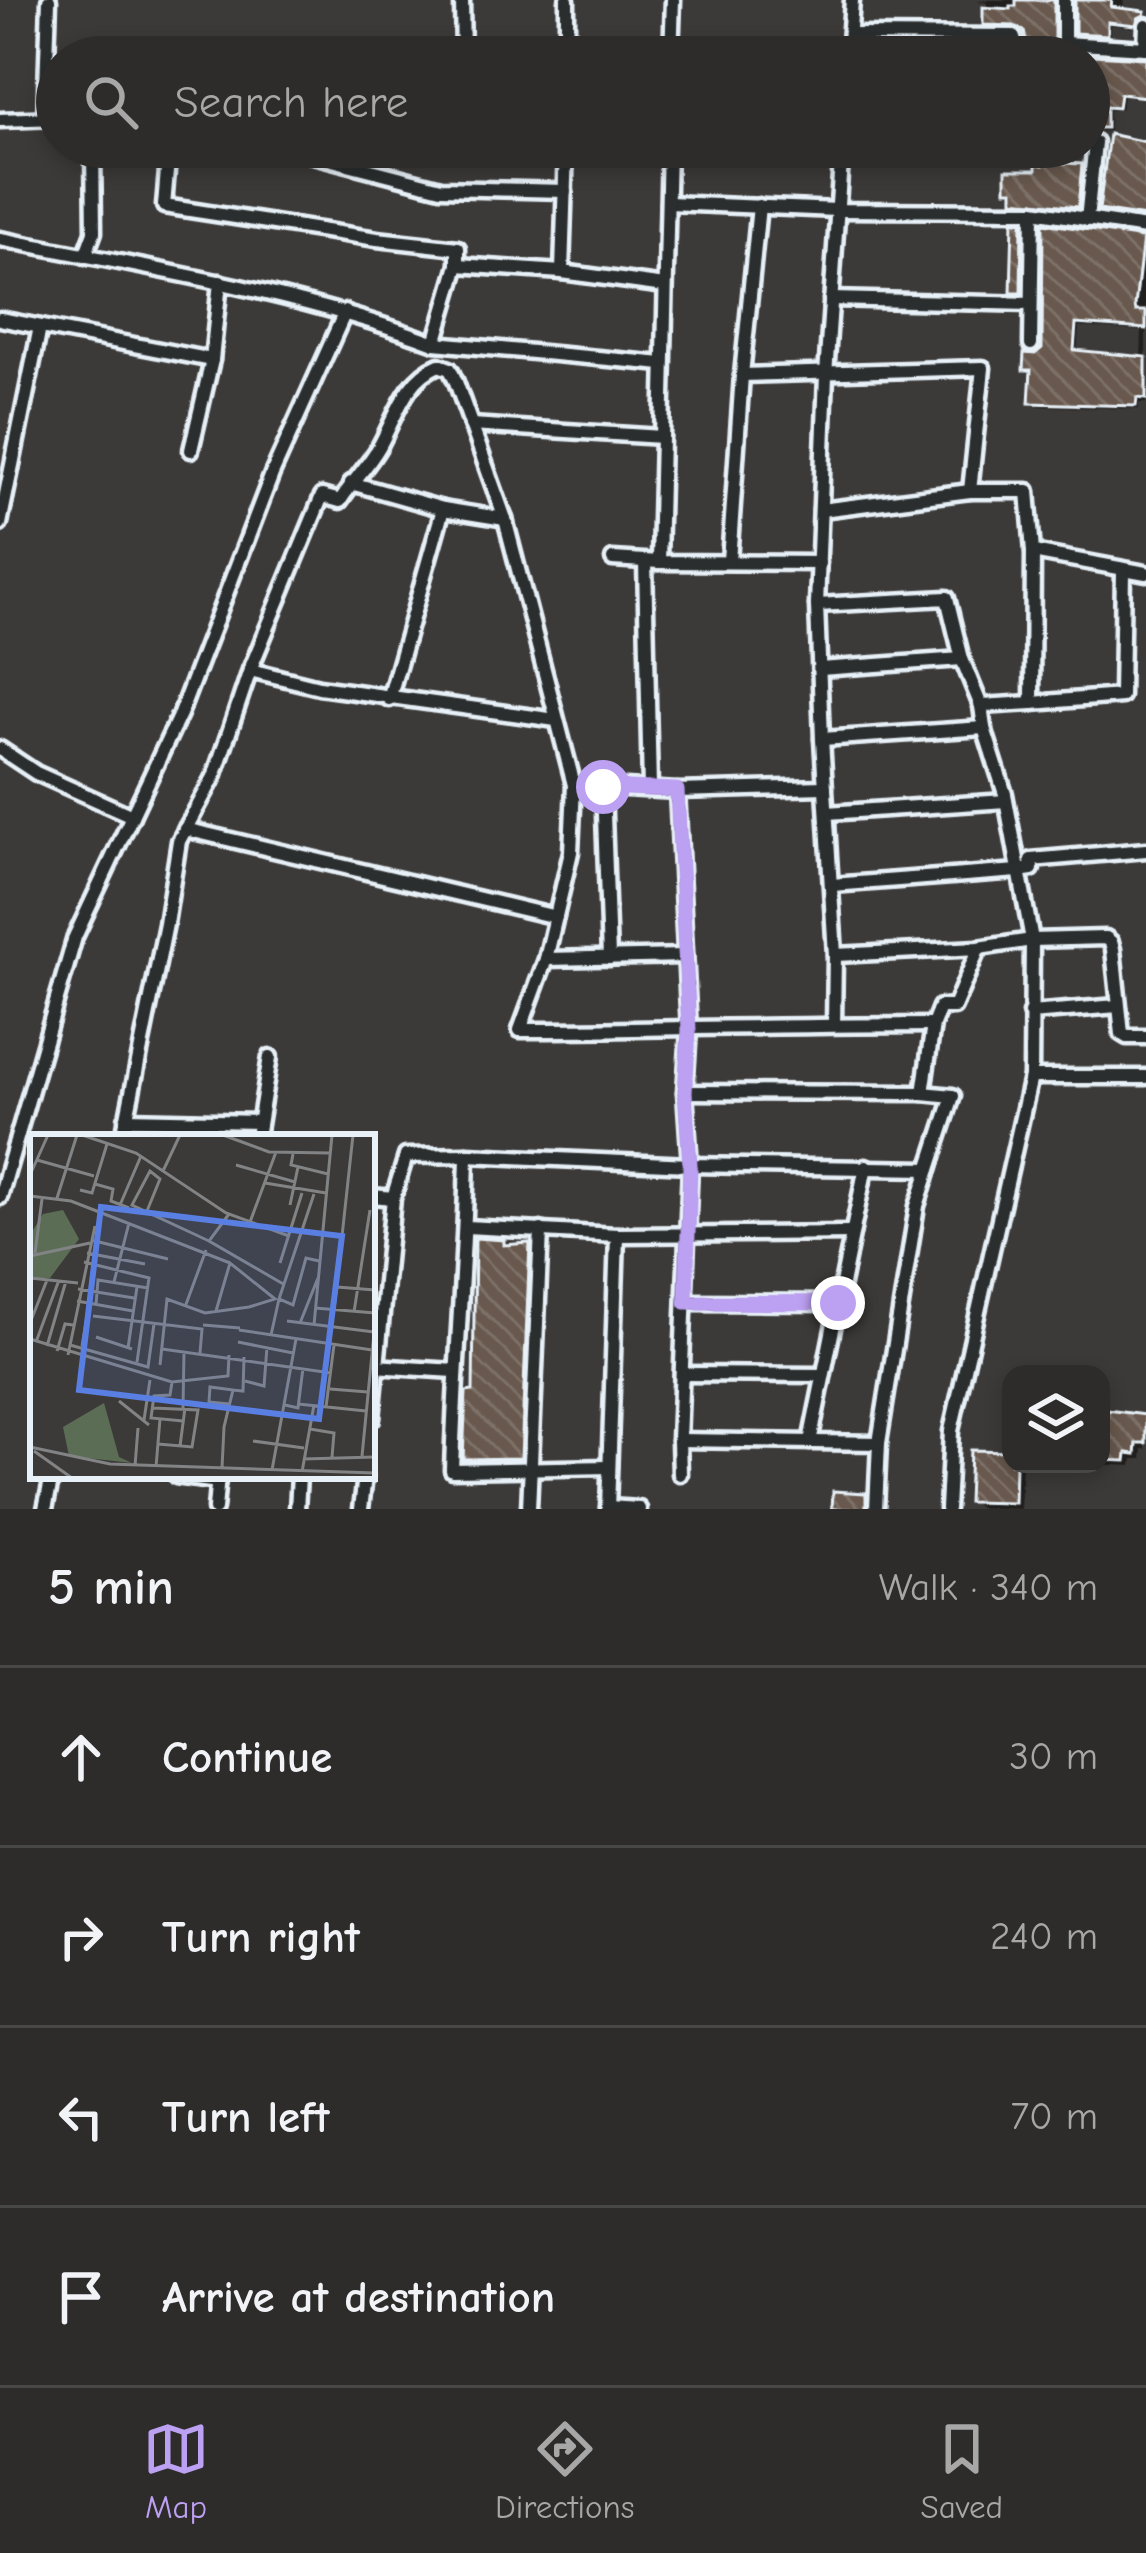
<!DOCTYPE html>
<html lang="en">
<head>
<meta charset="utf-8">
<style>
  :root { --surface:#2d2c2a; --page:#353432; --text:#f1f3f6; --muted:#a7a7a8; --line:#484847; --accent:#bca0f2 }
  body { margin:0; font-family:"Comic Neue",sans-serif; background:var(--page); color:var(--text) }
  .controls { position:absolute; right:36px; bottom:36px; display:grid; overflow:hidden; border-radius:24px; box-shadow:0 6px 18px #0003 }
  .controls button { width:108px; height:108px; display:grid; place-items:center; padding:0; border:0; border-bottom:3px solid var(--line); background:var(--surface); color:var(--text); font:60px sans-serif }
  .stop { position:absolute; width:36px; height:36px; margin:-27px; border:9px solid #bca0f2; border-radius:50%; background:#fff }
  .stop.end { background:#bca0f2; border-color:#fff; box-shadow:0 3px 12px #0008 }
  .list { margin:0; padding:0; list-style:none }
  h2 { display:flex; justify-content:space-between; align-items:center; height:156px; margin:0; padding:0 48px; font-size:51px }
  h2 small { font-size:39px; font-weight:400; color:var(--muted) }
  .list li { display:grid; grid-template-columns:78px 1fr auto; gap:36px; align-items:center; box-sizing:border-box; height:180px; padding:0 48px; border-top:3px solid var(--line) }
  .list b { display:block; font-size:45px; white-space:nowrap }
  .list em { font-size:39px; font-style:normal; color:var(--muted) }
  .icon { flex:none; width:66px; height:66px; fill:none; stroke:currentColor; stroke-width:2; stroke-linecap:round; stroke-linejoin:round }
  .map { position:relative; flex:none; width:1146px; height:1509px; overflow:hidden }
  .search { position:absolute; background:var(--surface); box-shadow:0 6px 18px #0003; left:36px; right:36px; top:36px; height:132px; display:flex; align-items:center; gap:30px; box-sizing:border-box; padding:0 42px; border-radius:66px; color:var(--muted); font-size:45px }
  .sheet { height:876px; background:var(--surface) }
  nav { display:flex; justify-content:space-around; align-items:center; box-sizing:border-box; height:168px; border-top:3px solid var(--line); background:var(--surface); font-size:33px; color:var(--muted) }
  nav a { display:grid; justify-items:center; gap:6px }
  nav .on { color:var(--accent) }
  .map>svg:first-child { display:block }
  .shadow { fill:#0007; fill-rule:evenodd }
  .building { fill:url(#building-back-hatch); stroke:#e8f1f8; stroke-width:3 }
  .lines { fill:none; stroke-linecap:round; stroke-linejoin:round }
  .minor-casing { stroke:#e8f1f8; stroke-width:21 }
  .minor { stroke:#2a2d2e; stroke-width:12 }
  .route { stroke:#bca0f2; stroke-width:15 }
  .inset-road { fill:none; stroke:#818385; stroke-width:3 }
  .view { fill:#5a7fe2; fill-opacity:0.15; stroke:#5a7fe2; stroke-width:6 }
  .inset-edge { fill:none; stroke:#e8f1f8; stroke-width:6 }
</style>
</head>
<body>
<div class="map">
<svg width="1146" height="1509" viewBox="0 0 1146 1509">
  <defs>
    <pattern id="building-back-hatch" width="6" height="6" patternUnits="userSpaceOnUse" patternTransform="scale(3)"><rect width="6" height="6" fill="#67594e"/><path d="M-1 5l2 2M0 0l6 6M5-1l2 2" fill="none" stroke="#7d7168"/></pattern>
  </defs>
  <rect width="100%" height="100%" fill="#3c3a38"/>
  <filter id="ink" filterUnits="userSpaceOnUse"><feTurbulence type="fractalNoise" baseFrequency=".00833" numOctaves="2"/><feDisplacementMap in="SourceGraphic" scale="24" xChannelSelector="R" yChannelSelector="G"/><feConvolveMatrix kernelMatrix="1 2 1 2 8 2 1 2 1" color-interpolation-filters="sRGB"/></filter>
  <g filter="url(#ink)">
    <!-- shadow -->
    <g class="shadow">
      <path d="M978 0H1059L1056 5V44L1033 43 1024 30 990 28 986 24 987 3Z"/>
      <path d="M1077 0H1124L1123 11 1144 14 1146 19 1139 28 1111 25V38L1082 36 1077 32Z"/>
      <path d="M1089 58 1146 61V99L1123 96 1121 110H1109V131H1100L1090 117Z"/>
      <path d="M1112 137 1146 142V220L1106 213 1102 209Z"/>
      <path d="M1081 167 1086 172 1082 211 1021 204 1009 189 1038 173Z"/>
      <path d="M1021 224 1025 229 1024 296H1018L1014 292Z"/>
      <path d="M1046 227 1146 241V403H1139V409L1036 406 1032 402 1034 373 1026 369 1045 350ZM1079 327 1142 331 1141 360 1077 353Z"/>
      <path d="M503 1242 506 1245 529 1246 532 1249 523 1460 469 1461 466 1458Z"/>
      <path d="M1101 1412 1132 1416 1146 1422V1449H1143L1142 1459H1133L1132 1466 1095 1464H1101Z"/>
      <path d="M1011 1454V1464H1022L1020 1509 979 1508 971 1501Z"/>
    </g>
    <!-- building -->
    <g class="building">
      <path d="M1016 0H1054V41H1026L1024 31 1014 26 983 25V7L1010 9V6H1016Z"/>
      <path d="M1075 0H1112L1111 7 1145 11 1144 15 1138 18 1136 25 1108 22V35L1075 33Z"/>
      <path d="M1074 54 1146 58V97L1120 94 1118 108 1106 107V128H1093V118H1089V104H1095L1096 78 1089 77V57H1073Z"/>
      <path d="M1109 134 1146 142V217L1099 210Z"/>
      <path d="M1043 162 1082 164 1078 207 1013 200V190H1006V170H1036V164L1043 165Z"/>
      <path d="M1013 221H1022L1021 293H1011Z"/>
      <path d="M1043 223 1143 238 1135 306 1136 311H1146V329L1076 324 1074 350 1146 357V399L1137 398 1136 406 1029 403 1031 370H1023L1024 353 1035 354 1042 348Z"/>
      <path d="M475 1238 504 1240V1245L530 1243 521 1458 463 1459 466 1392 473 1391Z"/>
      <path d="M1107 1410 1146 1415V1443H1137L1136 1454 1127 1453 1126 1461 1101 1460V1431L1108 1430Z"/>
      <path d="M970 1450 1011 1451V1464H1015L1014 1503 968 1502Z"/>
      <path d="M833 1491 866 1493V1509H832Z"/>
    </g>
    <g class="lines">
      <!-- minor casing -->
      <g class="minor-casing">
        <g id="minor">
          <path d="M462 0 463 57"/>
          <path d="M1064 0V47"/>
          <path d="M850 35 1013 36 1019 51 1064 52"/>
          <path d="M1064 43 1146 48"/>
          <path d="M1145 48 1146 25"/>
          <path d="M567 57V0"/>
          <path d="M671 57 673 0"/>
          <path d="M848 57 852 0"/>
          <path d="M45 119 49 0"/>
          <path d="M0 120 57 118"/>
          <path d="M282 147 441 188 565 191"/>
          <path d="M668 203 837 210 1033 211 1146 228"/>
          <path d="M1087 220 1095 142H1089"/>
          <path d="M0 239C146 268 294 291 435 343L458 265V248L377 239 164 206 169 147"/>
          <path d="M85 256 94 232 93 147"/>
          <path d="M458 265 562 272 665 286"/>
          <path d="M562 272 566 147"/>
          <path d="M831 299 1031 304"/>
          <path d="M0 319 212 360"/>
          <path d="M435 343 663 364"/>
          <path d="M1031 344 1033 211"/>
          <path d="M742 375 983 368 970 491"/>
          <path d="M471 425 662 437"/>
          <path d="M191 450 212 360 220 282"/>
          <path d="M351 483 443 509 505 519"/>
          <path d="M821 510 970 491H1028L1033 552 1146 573"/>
          <path d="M0 524 40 327"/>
          <path d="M1033 552 1032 703 1121 696 1123 571"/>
          <path d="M613 559 659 562 819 563"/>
          <path d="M729 561 742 375 759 206"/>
          <path d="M645 562 650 789"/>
          <path d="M659 562 669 147"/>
          <path d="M817 605 947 598 962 659 981 706 984 728 1005 794 1032 940 1031 1077 951 1431 947 1509"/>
          <path d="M820 669 962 659"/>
          <path d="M389 699 443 509"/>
          <path d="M981 706 1032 703"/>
          <path d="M556 720 319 687 250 670 322 496 340 501C352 482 368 466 379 447 396 417 405 379 439 365L450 369 456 382 505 519 574 785 571 852 546 959 520 1030C658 1030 795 1025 933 1025"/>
          <path d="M822 739 984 728"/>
          <path d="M0 749 36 773 132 816 180 714 272 474 345 312"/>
          <path d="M574 785 677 791"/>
          <path d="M603 786 609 958"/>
          <path d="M827 813 1006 801"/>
          <path d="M185 829 556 917"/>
          <path d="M832 885 1018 871 1032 869 1031 860 1146 850"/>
          <path d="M835 955 979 948"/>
          <path d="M546 959 685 956"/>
          <path d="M1030 1013 1118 1006"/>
          <path d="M834 1025 835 955 822 739 817 605 826 375 842 147"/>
          <path d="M1031 1077H1146"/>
          <path d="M685 1092 923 1093 953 1096 917 1206 879 1443 876 1509"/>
          <path d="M923 1093 933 1025 940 1007H954L979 948 1032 940 1106 938 1111 942 1113 949 1122 1034 1127 1037H1146"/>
          <path d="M126 1119 258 1122"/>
          <path d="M123 1137 166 924 179 841 214 777 250 670"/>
          <path d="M257 1137 270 1057"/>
          <path d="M467 1155C465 1260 455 1365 452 1470L609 1467"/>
          <path d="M372 1196 393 1198"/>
          <path d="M0 1197 75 937 132 816"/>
          <path d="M466 1227 617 1235 852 1233"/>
          <path d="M686 1302 838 1303"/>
          <path d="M373 1366 455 1371"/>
          <path d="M683 1374 823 1375"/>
          <path d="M372 1419 393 1198 406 1156 467 1155 690 1165 929 1169"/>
          <path d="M679 1440 879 1443"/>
          <path d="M810 1442 866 1166"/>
          <path d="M680 1474 679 1440 690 1165 685 1092 689 1030 677 791 825 787"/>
          <path d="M176 1476 218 1482"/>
          <path d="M608 1507 639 1509"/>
          <path d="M45 1509 52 1476"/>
          <path d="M215 1509 218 1476"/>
          <path d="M297 1509 299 1476"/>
          <path d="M361 1509 365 1476"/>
          <path d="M529 1509 541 1230"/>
          <path d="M608 1509 617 1235"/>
        </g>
      </g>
      <!-- minor -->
      <use href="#minor" class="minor"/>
    </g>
  </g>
  <g class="lines" filter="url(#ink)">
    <!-- route -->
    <path class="route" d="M603 787 677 790 689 1030 685 1092 690 1165 686 1302 838 1303"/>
  </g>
  <!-- overview -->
  <g transform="translate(30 1134)">
    <rect width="345" height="345" fill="#3c3a38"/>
    <path d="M33 76 49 105 20 144H0V101L13 80ZM74 269 89 323 102 329 39 322 33 293Z" fill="#5c6d56"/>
    <path class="inset-road" d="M52 1 106 19 196 79 259 102M193 1 239 18 300 19M263 20 261 31 298 40M7 26 64 42M206 31 265 48M133 37 150 1M0 41 18 1M235 49 296 59M65 50 83 55 81 67 99 74M50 56 62 59 77 10M284 60 249 165 263 171 276 124 289 127M0 62 41 67 200 129M27 64 47 1M90 71 111 22M260 71 268 33M117 77 130 45 120 37 102 71 179 107M199 80 179 107 255 151M220 88 246 18M61 106 138 125M5 119 12 65M57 119 115 130M0 122 60 109M54 128 119 144 107 228M250 129 272 59M0 144 48 149M84 148 99 89M307 153 345 156M48 155 104 164M47 167 103 177M66 171 68 146 118 154M155 173 176 116M285 174 345 179M304 176 323 1M324 178 340 76M63 182 172 195 170 219M257 187 344 198M0 189 17 146M270 189 288 144M173 191 210 194M284 191 302 1M209 196 342 216M241 201 249 165M66 203 102 215M0 205 142 248 198 242 199 221M6 208 29 146M208 208 263 219M40 211 118 233 124 190M17 212 36 147M52 212 59 170M98 214 107 153M132 215 301 239M27 217 35 190 43 191M38 221 65 92M130 231 137 165 175 179 219 173 245 165 200 129 186 177M215 247 234 252 237 213M142 248 140 261 124 262 121 284 153 287M300 255 338 258M89 267 119 291M199 270 179 268 180 253 203 256M268 270 336 277M255 271 268 274 273 234M296 273 304 211M123 274 168 276 162 313 128 310M153 274 154 218M114 286 120 246M280 295 304 299 302 323M223 307 274 314M150 312 155 274M0 313 80 330 345 339M4 317 42 344M332 322 345 189M273 325 345 323M105 332 108 294M126 333 130 285M192 334 194 293 203 256 213 257 214 223M242 336 266 205M272 338 284 271"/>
    <path class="view" d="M71 73 312 102 289 285 49 256Z"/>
    <rect width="345" height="345" class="inset-edge"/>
  </g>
</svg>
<div class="controls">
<button><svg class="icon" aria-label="layers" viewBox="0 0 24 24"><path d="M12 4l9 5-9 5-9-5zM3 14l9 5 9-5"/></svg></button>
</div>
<div class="stop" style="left:603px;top:787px"></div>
<div class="stop end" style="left:838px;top:1303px"></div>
<div class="search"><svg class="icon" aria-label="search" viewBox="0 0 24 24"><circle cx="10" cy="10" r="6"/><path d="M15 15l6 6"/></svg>Search here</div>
</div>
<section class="sheet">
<h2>5 min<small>Walk · 340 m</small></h2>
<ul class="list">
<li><svg class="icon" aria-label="ahead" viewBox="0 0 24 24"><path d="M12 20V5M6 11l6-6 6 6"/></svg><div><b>Continue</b></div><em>30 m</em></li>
<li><svg class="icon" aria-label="right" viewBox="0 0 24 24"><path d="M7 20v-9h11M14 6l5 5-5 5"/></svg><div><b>Turn right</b></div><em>240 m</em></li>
<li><svg class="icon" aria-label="left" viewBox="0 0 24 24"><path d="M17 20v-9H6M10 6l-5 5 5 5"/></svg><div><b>Turn left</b></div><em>70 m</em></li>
<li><svg class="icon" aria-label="arrive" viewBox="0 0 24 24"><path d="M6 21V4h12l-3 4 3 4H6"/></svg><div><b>Arrive at destination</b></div></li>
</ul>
</section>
<nav>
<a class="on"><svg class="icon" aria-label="map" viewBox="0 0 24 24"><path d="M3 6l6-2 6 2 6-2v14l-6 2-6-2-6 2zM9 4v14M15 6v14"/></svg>Map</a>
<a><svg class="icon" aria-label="directions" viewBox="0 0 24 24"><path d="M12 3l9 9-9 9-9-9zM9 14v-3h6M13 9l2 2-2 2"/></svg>Directions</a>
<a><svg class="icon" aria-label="saved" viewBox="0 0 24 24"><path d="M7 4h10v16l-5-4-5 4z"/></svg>Saved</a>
</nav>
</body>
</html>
